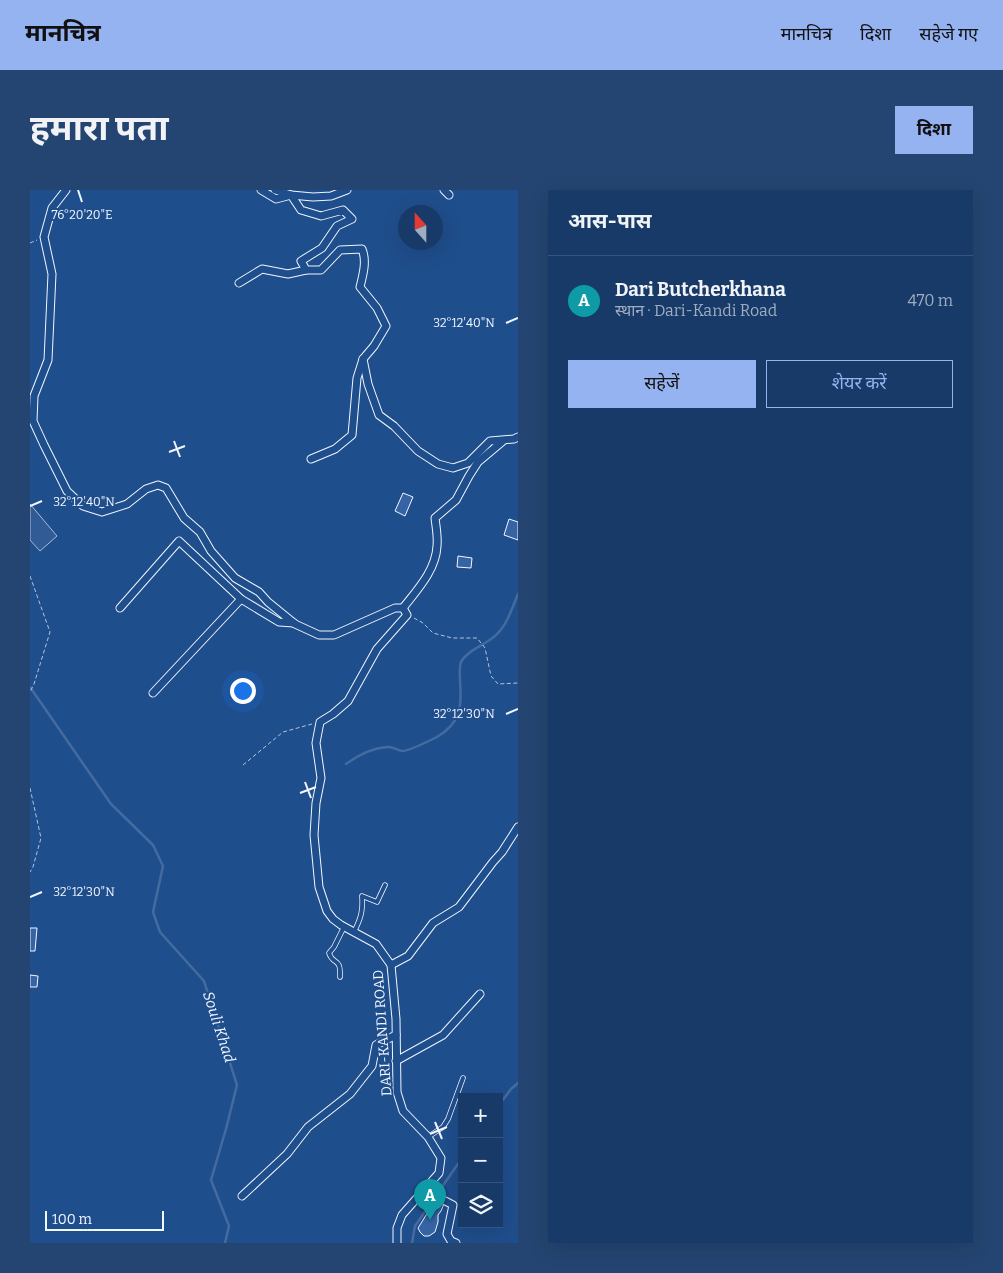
<!DOCTYPE html>
<html lang="hi">
<head>
<meta charset="utf-8">
<style>
  :root { --surface:#173a69; --page:#244571; --text:#f1f3f6; --muted:#9eadc0; --line:#36547d; --accent:#95b2f1 }
  body { margin:0; font-family:Bitter,"Noto Sans Devanagari",serif; background:var(--page); color:var(--text) }
  .controls { position:absolute; right:15px; bottom:15px; display:grid; overflow:hidden; border-radius:0px; box-shadow:0 5px 20px #0002 }
  .controls button { width:45px; height:45px; display:grid; place-items:center; padding:0; border:0; border-bottom:1px solid var(--line); background:var(--surface); color:var(--text); font:25px sans-serif }
  .compass { position:absolute; left:368px; top:15px; width:45px; height:45px; border-radius:50%; background:var(--surface); box-shadow:0 5px 20px #0002; rotate:339deg }
  .scale { position:absolute; left:15px; bottom:12px; width:119px; box-sizing:border-box; padding-left:5px; border:2px solid #f2f6ff; border-top:0; font-size:14px; line-height:18px; white-space:nowrap; color:#f2f6ff; -webkit-text-stroke:4px #1f4e8c; paint-order:stroke }
  .you { position:absolute; left:212px; top:500px; width:18px; height:18px; margin:-12px; border:4px solid #fff; border-radius:50%; background:#1a73e8; box-shadow:0 0 0 8px #1a73e833 }
  .badge { display:grid; place-items:center; width:32px; height:32px; border-radius:50%; background:var(--accent); color:#fff; font-size:16px; font-weight:700 }
  .pin { position:absolute; translate:-50% -41px; filter:drop-shadow(0 1px 2px #0008) }
  .pin::after { content:''; position:absolute; top:26px; width:18px; height:15px; background:inherit; clip-path:polygon(0 0,100% 0,50% 100%) }
  .list { margin:0; padding:0; list-style:none }
  h2 { display:flex; justify-content:space-between; align-items:center; height:65px; margin:0; padding:0 20px; font-size:21px }
  h2 small { font-size:16px; font-weight:400; color:var(--muted) }
  .list li { display:grid; grid-template-columns:32px 1fr auto; gap:15px; align-items:center; box-sizing:border-box; height:90px; padding:0 20px; border-top:1px solid var(--line) }
  .list b { display:block; font-size:19px; white-space:nowrap }
  .list p { margin:0; font-size:16px; white-space:nowrap; color:var(--muted) }
  .list em { font-size:16px; font-style:normal; color:var(--muted) }
  .actions { display:flex; gap:10px; padding:15px 20px }
  .actions a { flex:1; padding:11px 0; border:1px solid var(--accent); border-radius:0px; text-align:center; font-size:18px; color:var(--accent) }
  .actions .main { background:var(--accent); color:#111 }
  .icon { flex:none; width:28px; height:28px; fill:none; stroke:currentColor; stroke-width:2; stroke-linecap:round; stroke-linejoin:round }
  .map { position:relative; flex:none; width:488px; height:1053px; overflow:hidden; border-radius:0px }
  header { display:flex; align-items:center; gap:30px; box-sizing:border-box; height:70px; padding:0 25px; background:var(--accent); color:#111 }
  header strong { font-size:24px }
  nav { display:flex; gap:28px; margin-inline-start:auto; font-size:18px }
  .intro { display:flex; align-items:center; justify-content:space-between; box-sizing:border-box; height:120px; padding:0 30px }
  h1 { margin:0; font-size:35px }
  .button { padding:12px 22px; border-radius:0px; background:var(--accent); color:#111; font-size:18px; font-weight:700 }
  main { display:flex; gap:30px; padding:0 30px }
  aside { flex:1; background:var(--surface); border-radius:0px; box-shadow:0 5px 20px #0002 }
  .map>svg:first-child { display:block }
  .built { fill:#305b95; stroke:#a8bbd7 }
  .lines { fill:none; stroke-linecap:round; stroke-linejoin:round }
  .stream { stroke:#446ba0; stroke-width:2.5 }
  .building { fill:#3563a3; stroke:#f2f6ff }
  .lane-casing { stroke:#f2f6ff; stroke-width:5.5 }
  .street-casing { stroke:#f2f6ff; stroke-width:9 }
  .path { stroke:#b3c4dc; stroke-width:1; stroke-dasharray:4 2.5; stroke-linecap:butt }
  .lane { stroke:#1f4e8c; stroke-width:4 }
  .street { stroke:#1f4e8c; stroke-width:7 }
  .ticks { fill:none; stroke:#f2f6ff; stroke-width:2 }
  .labels { text-anchor:middle; stroke-width:4; stroke-linejoin:round; paint-order:stroke }
  .street-label { font-size:14px; fill:#f2f6ff; stroke:#1f4e8c }
  .water-label { font-size:15px; font-style:italic; fill:#f2f6ff; stroke:#1f4e8c }
  .ticks-label { font-size:12px; text-anchor:middle; fill:#f2f6ff; stroke:#1f4e8c; stroke-width:4; stroke-linejoin:round; paint-order:stroke }
</style>
</head>
<body>
<header>
<strong>मानचित्र</strong>
<nav><a>मानचित्र</a><a>दिशा</a><a>सहेजे गए</a></nav>
</header>
<div class="intro"><h1>हमारा पता</h1><a class="button">दिशा</a></div>
<main>
<div class="map">
<svg width="488" height="1053" viewBox="0 0 488 1053">
  <rect width="100%" height="100%" fill="#1f4e8c"/>
  <!-- built -->
  <path class="built" d="M0 314 27 346 10 361 0 350Z"/>
  <g class="lines">
    <!-- stream -->
    <g class="stream">
      <path d="M0 497 81 614 123 655 133 676 123 722 130 742 174 791 207 895 196 939 181 990 199 1036 195 1053"/>
      <path d="M316 574C327 566 343 558 357 557 362 556 367 560 372 561 378 561 401 550 407 547 431 533 432 516 430 491 430 485 429 478 431 472 437 460 458 454 467 444 477 435 483 416 488 404"/>
      <path d="M469 915 481 899 488 893"/>
      <path d="M382 1053 385 1036 432 968"/>
    </g>
  </g>
  <!-- building -->
  <g class="building">
    <path d="M373 303 383 307 375 326 365 321Z"/>
    <path d="M479 329 488 332V350L474 345Z"/>
    <path d="M428 366 442 368 441 378 427 377Z"/>
    <path d="M0 738H7L5 761H0Z"/>
    <path d="M0 785 8 786 7 797H0Z"/>
    <path d="M407 1012 414 1014 411 1021 408 1025V1032L405 1042 399 1046H394L390 1042 388 1038 398 1022Z"/>
  </g>
  <g class="lines">
    <!-- lane casing -->
    <g class="lane-casing">
      <g id="lane">
        <path d="M324 742C331 728 333 721 332 706L347 712 355 695"/>
        <path d="M310 787C311 766 303 776 299 763L304 757 314 737"/>
        <path d="M398 947 413 937 418 929 433 888"/>
      </g>
    </g>
    <!-- street casing -->
    <g class="street-casing">
      <g id="street">
        <path d="M36 0 22 18 14 47 22 84 18 170 4 206 3 231 14 255 37 301 53 316 72 322 97 314 116 299 128 295 136 298 154 328 170 342 181 361 205 388 229 402 238 412 265 434 289 445H304L365 418H373L377 425 347 459 318 511 303 524 290 532 286 553 291 588 286 613 284 645 289 697 297 721 303 729 311 735 346 754 361 775 366 829 367 902 373 921 398 947 411 968 409 983 372 1025 367 1038V1053"/>
        <path d="M231 0 246 9 261 5 283 7 301 6 317 0"/>
        <path d="M245 0 261 5 271 20 291 26 313 20 322 29 307 36 292 58 271 71 276 80H291L310 60 332 59C337 71 333 85 330 97L347 118 356 136 344 156 333 169 327 188 322 245 305 259 281 269"/>
        <path d="M414 0 419 5"/>
        <path d="M209 93 232 79 258 84 276 80"/>
        <path d="M333 169 338 194 349 225 364 236 388 261 408 274 423 278 438 273 460 251 484 249 488 247"/>
        <path d="M90 418 149 351 211 409"/>
        <path d="M373 418C387 400 406 380 407 356 408 346 406 337 405 328L426 310 439 286 448 272 473 251"/>
        <path d="M123 503 211 409 249 432 264 433"/>
        <path d="M361 775 378 766 403 733 429 717 463 672 472 662 488 637"/>
        <path d="M366 871 413 845 450 804"/>
        <path d="M394 1000 423 1015 417 1044 421 1051 426 1053"/>
        <path d="M212 1006 257 964 278 937 320 904 342 876 346 855 366 845"/>
      </g>
    </g>
    <!-- path -->
    <g class="path">
      <path d="M0 53 7 50"/>
      <path d="M0 386 20 442 4 494 0 502"/>
      <path d="M384 428 393 433 403 443 422 448H447L455 458 461 486 468 494 488 493"/>
      <path d="M213 575 253 542 282 534"/>
      <path d="M0 598 11 648 3 677 0 682"/>
    </g>
    <!-- lane -->
    <use href="#lane" class="lane"/>
    <!-- street -->
    <use href="#street" class="street"/>
  </g>
  <!-- ticks -->
  <path class="ticks" d="M48 0 52 12M476 133 488 128M144 251 150 267M139 262 155 256M0 316 12 311M476 524 488 519M275 592 281 608M270 603 286 597M0 707 12 702M405 932 412 949M400 944 417 937"/>
  <g class="labels">
    <!-- street labels -->
    <g class="street-label">
      <text transform="translate(352 843) rotate(-94)" y="5">DARI-KANDI ROAD</text>
    </g>
    <!-- water labels -->
    <g class="water-label">
      <text transform="translate(189 837) rotate(72)" y="5">Souli Khad</text>
    </g>
  </g>
  <g class="ticks-label">
    <text x="52" y="29">76°20'20"E</text>
    <text x="434" y="137">32°12'40"N</text>
    <text x="54" y="316">32°12'40"N</text>
    <text x="434" y="528">32°12'30"N</text>
    <text x="54" y="706">32°12'30"N</text>
  </g>
</svg>
<div class="controls">
<button>+</button>
<button>−</button>
<button><svg class="icon" aria-label="layers" viewBox="0 0 24 24"><path d="M12 4l9 5-9 5-9-5zM3 14l9 5 9-5"/></svg></button>
</div>
<svg class="compass" viewBox="-18 -18 36 36"><path d="M0-13l5 13h-10z" fill="#e53935"/><path d="M0 13l5-13h-10z" fill="#9eadc0"/></svg>
<div class="scale">100 m</div>
<div class="you"></div>
<div class="pin badge" style="left:400px;top:1030px;background:#0f9aa8">A</div>
</div>
<aside>
<h2>आस-पास<small></small></h2>
<ul class="list">
<li><span class="badge" style="background:#0f9aa8">A</span><div><b>Dari Butcherkhana</b><p>स्थान · Dari-Kandi Road</p></div><em>470 m</em></li>
</ul>
<div class="actions"><a class="main">सहेजें</a><a>शेयर करें</a></div>
</aside>
</main>
</body>
</html>
